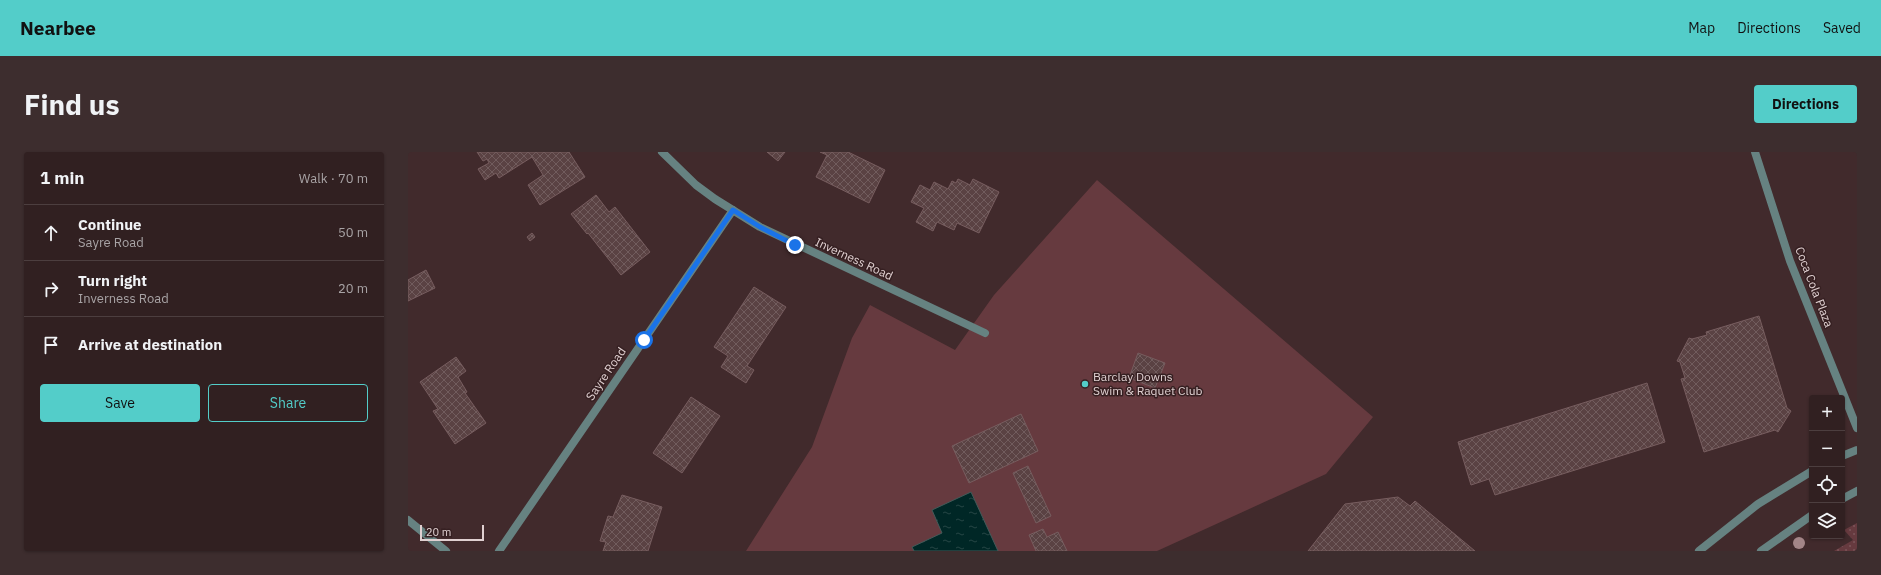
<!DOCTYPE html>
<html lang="en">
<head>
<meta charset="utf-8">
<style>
  :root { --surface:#312021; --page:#3d2d2e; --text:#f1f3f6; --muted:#a8a3a5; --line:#4c3e3f; --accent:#53cdc9 }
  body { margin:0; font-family:"IBM Plex Sans",sans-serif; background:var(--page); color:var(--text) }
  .controls { position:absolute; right:12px; bottom:12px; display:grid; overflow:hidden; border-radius:4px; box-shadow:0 1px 3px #0004 }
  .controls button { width:36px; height:36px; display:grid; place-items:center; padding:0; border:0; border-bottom:1px solid var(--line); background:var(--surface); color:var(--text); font:20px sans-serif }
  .scale { position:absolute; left:12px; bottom:10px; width:64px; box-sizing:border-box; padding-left:4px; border:2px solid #e0d0d1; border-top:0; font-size:11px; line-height:14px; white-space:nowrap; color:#e0d0d1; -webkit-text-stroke:3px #362022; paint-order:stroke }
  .stop { position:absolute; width:12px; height:12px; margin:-9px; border:3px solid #1a73e8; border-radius:50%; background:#fff }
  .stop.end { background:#1a73e8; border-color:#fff; box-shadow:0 1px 4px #0008 }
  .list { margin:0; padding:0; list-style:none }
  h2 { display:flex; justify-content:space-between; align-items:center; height:52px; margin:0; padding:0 16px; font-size:17px }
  h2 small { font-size:13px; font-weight:400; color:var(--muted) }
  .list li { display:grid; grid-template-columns:26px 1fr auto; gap:12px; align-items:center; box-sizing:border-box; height:56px; padding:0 16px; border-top:1px solid var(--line) }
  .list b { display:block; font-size:15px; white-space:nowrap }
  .list p { margin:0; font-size:13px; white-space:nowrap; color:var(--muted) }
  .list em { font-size:13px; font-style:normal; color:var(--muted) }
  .actions { display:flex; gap:8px; padding:12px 16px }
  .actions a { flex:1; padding:9px 0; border:1px solid var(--accent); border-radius:4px; text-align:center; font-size:14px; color:var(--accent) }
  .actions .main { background:var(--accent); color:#111 }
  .icon { flex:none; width:22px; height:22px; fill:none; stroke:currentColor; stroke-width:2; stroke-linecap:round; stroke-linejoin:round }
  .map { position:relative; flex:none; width:1449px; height:399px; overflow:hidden; border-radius:4px }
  header { display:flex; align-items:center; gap:24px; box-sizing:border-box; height:56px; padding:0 20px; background:var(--accent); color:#111 }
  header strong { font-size:19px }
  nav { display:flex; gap:22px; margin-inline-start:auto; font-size:14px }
  .intro { display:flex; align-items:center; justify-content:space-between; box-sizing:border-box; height:96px; padding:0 24px }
  h1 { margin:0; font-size:28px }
  .button { padding:10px 18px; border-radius:4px; background:var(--accent); color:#111; font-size:14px; font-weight:700 }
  main { display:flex; gap:24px; padding:0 24px }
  aside { flex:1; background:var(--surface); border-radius:4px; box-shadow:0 1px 3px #0004 }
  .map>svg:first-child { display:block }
  .green { fill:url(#green-dots) }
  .pitch { fill:#663a3f }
  .water { fill:url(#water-ripples); stroke:#435a59 }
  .building { fill:url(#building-cross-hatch); stroke:#775d5f }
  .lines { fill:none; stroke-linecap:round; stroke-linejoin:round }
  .minor { stroke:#668281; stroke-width:8 }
  .tertiary { stroke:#668281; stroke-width:8 }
  .tree { fill:#a38587 }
  .route { stroke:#1a73e8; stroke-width:5 }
  .poi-dot { fill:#53cdc9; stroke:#362022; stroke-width:1.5 }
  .labels { text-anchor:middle; stroke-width:3; stroke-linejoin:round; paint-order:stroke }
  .street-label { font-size:12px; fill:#e0d0d1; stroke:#362022 }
  .poi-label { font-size:12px; fill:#e0d0d1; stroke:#362022; text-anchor:start }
</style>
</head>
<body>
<header>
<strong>Nearbee</strong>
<nav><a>Map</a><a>Directions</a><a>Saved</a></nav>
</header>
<div class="intro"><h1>Find us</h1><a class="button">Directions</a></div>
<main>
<aside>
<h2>1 min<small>Walk · 70 m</small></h2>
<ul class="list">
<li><svg class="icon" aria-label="ahead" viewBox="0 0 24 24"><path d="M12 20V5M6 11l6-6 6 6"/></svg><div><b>Continue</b><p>Sayre Road</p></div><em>50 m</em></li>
<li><svg class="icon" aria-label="right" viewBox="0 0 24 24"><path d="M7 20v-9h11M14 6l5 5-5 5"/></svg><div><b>Turn right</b><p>Inverness Road</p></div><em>20 m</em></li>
<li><svg class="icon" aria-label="arrive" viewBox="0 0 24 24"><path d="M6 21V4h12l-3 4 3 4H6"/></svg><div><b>Arrive at destination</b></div></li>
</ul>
<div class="actions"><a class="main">Save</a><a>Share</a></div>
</aside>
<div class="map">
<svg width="1449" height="399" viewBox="0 0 1449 399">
  <defs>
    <pattern id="green-dots" width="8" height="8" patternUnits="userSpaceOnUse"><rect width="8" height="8" fill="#663a3f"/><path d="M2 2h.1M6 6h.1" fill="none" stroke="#7c555a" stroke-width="1.8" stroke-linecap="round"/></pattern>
    <pattern id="water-ripples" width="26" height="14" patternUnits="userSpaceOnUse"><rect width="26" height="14" fill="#002726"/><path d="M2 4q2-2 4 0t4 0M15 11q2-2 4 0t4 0" fill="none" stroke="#254544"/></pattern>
    <pattern id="building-cross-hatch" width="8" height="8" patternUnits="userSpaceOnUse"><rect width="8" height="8" fill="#5a4243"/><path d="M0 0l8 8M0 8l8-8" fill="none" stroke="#715c5d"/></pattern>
  </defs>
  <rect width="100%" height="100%" fill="#412a2c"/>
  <!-- green -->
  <path class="green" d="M1449 371V399H1426L1445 388 1436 378Z"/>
  <!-- pitch -->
  <path class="pitch" d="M689 28 965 265 918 322 749 399H338L404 295 444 186 462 153 547 198 586 143Z"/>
  <!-- water -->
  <path class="water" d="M563 340 590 399H506L504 395 534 381 524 358Z"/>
  <!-- building -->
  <g class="building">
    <path d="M69 0H161L177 25 132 53 120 33 135 23 124 5 91 26 88 21 77 28 70 17 81 11 79 7 75 9Z"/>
    <path d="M359 0H377L370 9Z"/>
    <path d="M412 0H440L477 18 461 51 408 25 419 3Z"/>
    <path d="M550 27 562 33 565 27 591 40 571 81 549 71 546 78 529 70 525 79 508 70 516 56 503 50 512 33 522 38 526 30 540 37 544 29 548 31Z"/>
    <path d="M188 43 201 60 207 55 242 100 213 123 180 81 179 82 163 62Z"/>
    <path d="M124 81 127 85 122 89 119 85Z"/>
    <path d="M18 118 27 136 0 149V128Z"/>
    <path d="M346 135 378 155 339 214 346 218 338 231 313 215 320 204 306 195Z"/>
    <path d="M1351 164 1379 256 1383 259 1370 280 1367 278 1296 300 1273 227 1277 226 1272 210 1269 209 1281 186 1284 187 1299 183 1298 180Z"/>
    <path d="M730 201 757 211 747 236 721 226Z"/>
    <path d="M48 205 58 219 50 225 59 240 57 241 78 271 47 292 25 259 30 257 12 230Z"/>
    <path d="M1239 231 1257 290 1087 343 1081 327 1063 333 1050 290Z"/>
    <path d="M283 245 312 264 274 321 245 301Z"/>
    <path d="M613 262 630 299 561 331 544 294Z"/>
    <path d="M620 314 643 364 628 371 605 321Z"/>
    <path d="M214 343 254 355 240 399H195L198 390 192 389 200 364 205 365Z"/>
    <path d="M990 345 1002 354 1007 349 1067 399H900L937 352Z"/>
    <path d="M635 377 639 385 650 380 659 399H628L621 383Z"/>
  </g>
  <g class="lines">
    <!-- minor -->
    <g class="minor">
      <path d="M254 0 288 33 307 47 352 75 577 181"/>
      <path d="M1347 0 1382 109 1449 276"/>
      <path d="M91 399 325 58"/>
    </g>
    <!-- tertiary -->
    <g class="tertiary">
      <path d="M1434 304 1449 298"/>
      <path d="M1434 347 1449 339"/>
      <path d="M0 368 38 399"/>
      <path d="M1291 399 1350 352 1404 319"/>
      <path d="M1353 399 1404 363"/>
    </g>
  </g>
  <!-- trees -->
  <circle class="tree" cx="1391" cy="391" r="6"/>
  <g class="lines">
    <!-- route -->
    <path class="route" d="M236 188 325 58 352 75 387 93"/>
  </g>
  <!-- markers -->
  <circle class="poi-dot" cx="677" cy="232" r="4"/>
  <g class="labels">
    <!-- street labels -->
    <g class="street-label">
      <text transform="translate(446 107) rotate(25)" y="4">Inverness Road</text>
      <text transform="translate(1406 135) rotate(69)" y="4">Coca Cola Plaza</text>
      <text transform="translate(198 222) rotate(-56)" y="4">Sayre Road</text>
    </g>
    <!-- poi labels -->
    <g class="poi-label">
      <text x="685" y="229">Barclay Downs<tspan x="685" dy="14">Swim &amp; Raquet Club</tspan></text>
    </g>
  </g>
</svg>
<div class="controls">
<button>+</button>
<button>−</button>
<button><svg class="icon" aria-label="locate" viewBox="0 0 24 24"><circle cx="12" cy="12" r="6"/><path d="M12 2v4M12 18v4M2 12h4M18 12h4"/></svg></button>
<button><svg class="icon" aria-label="layers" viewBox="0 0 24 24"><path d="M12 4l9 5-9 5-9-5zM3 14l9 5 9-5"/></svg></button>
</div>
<div class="scale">20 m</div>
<div class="stop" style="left:236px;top:188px"></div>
<div class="stop end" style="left:387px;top:93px"></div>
</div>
</main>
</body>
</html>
